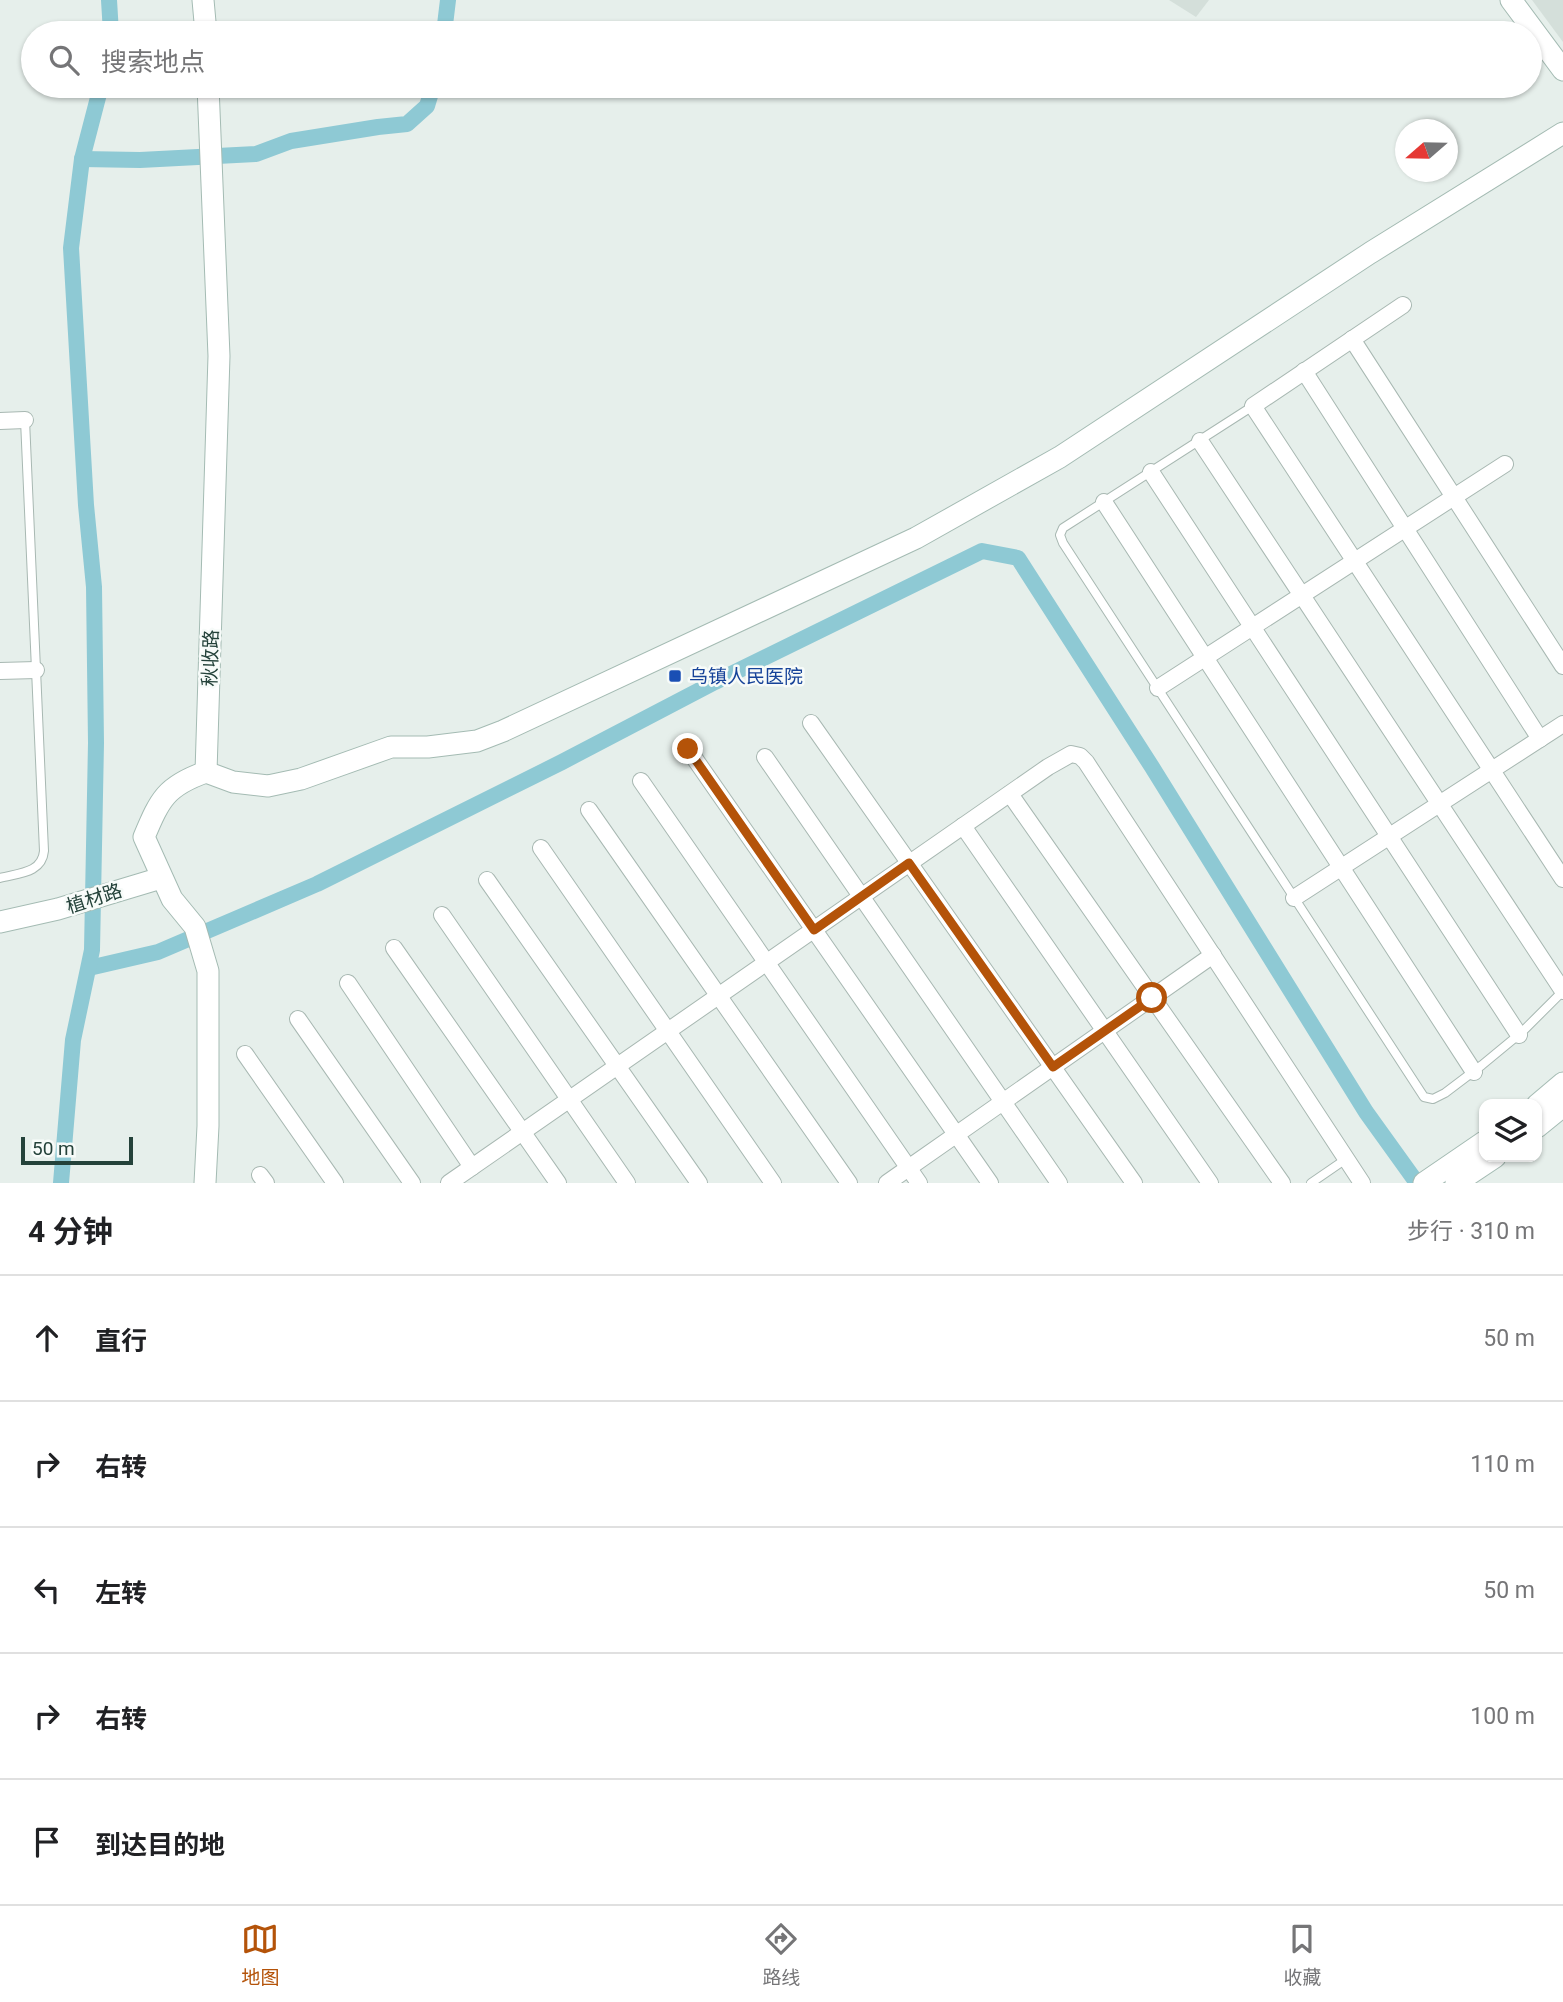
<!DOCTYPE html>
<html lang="zh">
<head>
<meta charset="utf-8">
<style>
  :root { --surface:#fff; --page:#f2f2f2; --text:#202124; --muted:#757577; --line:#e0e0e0; --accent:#b45309 }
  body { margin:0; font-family:Roboto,"Noto Sans SC",sans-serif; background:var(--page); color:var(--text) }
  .controls { position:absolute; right:21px; bottom:21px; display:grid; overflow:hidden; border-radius:14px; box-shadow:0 2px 5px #0004 }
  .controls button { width:63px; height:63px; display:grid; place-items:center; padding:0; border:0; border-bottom:2px solid var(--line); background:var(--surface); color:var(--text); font:35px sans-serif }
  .compass { position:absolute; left:1395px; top:119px; width:63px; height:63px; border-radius:50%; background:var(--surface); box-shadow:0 2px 5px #0004; rotate:250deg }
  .scale { position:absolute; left:21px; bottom:18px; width:112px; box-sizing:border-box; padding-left:7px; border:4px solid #24423a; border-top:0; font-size:19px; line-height:24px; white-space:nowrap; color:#24423a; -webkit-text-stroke:5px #f7fbf9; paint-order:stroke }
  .stop { position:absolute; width:21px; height:21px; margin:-16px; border:5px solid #b45309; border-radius:50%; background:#fff }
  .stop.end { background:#b45309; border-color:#fff; box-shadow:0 2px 7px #0008 }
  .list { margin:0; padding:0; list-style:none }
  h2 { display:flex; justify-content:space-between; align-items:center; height:91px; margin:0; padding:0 28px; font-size:30px }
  h2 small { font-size:23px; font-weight:400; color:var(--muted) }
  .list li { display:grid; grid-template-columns:46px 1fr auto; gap:21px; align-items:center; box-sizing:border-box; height:126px; padding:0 28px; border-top:2px solid var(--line) }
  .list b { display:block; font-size:26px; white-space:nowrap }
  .list em { font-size:23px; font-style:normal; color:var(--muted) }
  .icon { flex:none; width:38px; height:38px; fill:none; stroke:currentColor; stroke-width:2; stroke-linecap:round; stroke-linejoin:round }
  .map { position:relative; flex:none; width:1563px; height:1183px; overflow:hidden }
  .search { position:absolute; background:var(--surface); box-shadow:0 2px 5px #0004; left:21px; right:21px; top:21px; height:77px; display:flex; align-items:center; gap:18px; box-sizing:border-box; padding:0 24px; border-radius:38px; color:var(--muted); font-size:26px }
  .sheet { height:721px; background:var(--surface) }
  nav { display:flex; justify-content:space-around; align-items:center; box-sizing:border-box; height:98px; border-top:2px solid var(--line); background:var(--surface); font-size:19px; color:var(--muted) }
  nav a { display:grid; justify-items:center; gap:4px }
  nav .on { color:var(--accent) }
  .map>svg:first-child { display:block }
  .built { fill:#d4dfda }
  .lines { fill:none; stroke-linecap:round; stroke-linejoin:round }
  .canal { stroke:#8ec9d4; stroke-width:16 }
  .lane-casing { stroke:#a8b8b2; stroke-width:10 }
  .street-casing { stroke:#a8b8b2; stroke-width:18 }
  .secondary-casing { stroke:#a4bbb3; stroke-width:23 }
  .lane { stroke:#fff; stroke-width:8 }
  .street { stroke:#fff; stroke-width:16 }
  .secondary { stroke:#fff; stroke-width:21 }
  .route { stroke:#b45309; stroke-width:9 }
  .transit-dot { fill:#1a4fb4; stroke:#f7fbf9; stroke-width:2.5 }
  .labels { text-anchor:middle; stroke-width:5; stroke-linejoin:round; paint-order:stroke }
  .street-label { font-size:19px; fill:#24423a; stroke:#f7fbf9 }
  .transit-label { font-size:19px; fill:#164399; stroke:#f7fbf9; text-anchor:start }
</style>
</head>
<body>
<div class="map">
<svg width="1563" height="1183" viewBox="0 0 1563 1183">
  <rect width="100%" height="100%" fill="#e6efeb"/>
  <!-- built -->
  <g class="built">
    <path d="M1169 0H1209L1196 17Z"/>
    <path d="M1532 0H1563V42Z"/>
  </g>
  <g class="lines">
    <!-- canal -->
    <g class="canal">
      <path d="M109 0 111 33"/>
      <path d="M444 33 448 0"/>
      <path d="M82 159 140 160 256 154 291 141 378 127 407 124 427 106 433 86"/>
      <path d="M89 968 158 952 317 884 562 762 715 682 982 551 1018 558 1152 767 1366 1112 1417 1183"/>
      <path d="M61 1183 73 1040 92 950 96 743 94 587 86 505 71 248 82 159 101 86"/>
    </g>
    <!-- lane casing -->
    <g class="lane-casing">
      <g id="lane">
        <path d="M1253 406 1063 528 1060 535 1063 543 1424 1097 1433 1099 1445 1093 1482 1065 1522 1032 1563 991"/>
        <path d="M0 878C19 873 42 873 44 851L25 420"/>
        <path d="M1311 1183 1346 1159"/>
      </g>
    </g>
    <!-- street casing -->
    <g class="street-casing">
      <g id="street">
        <path d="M1403 305 1253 406 1563 879"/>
        <path d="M1352 339 1563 666"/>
        <path d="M1304 371 1540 739"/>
        <path d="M0 421 25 420"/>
        <path d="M1200 441 1563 991"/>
        <path d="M1151 472 1519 1035"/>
        <path d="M1104 502 1474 1072"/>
        <path d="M0 671 36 670"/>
        <path d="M1158 688 1505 464"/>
        <path d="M811 723 1134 1183"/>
        <path d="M688 749 990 1183"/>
        <path d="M765 757 1059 1183"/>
        <path d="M641 781 919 1183"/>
        <path d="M1010 794 1282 1183"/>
        <path d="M589 810 849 1183"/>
        <path d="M963 826 1210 1183"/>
        <path d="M541 848 773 1183"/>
        <path d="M487 880 699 1183"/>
        <path d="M1294 898 1563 724"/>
        <path d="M442 915 627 1183"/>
        <path d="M394 948 558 1183"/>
        <path d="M348 983 472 1167"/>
        <path d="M298 1019 412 1183"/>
        <path d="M245 1054 335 1183"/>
        <path d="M260 1175 266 1183"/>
        <path d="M449 1183 1048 767 1071 754 1080 756 1086 762 1362 1183"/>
        <path d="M887 1183 1213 955"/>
      </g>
    </g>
    <!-- secondary casing -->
    <g class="secondary-casing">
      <g id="secondary">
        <path d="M203 0 206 33"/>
        <path d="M1511 0 1563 70"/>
        <path d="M206 772 233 782 268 786 301 779 391 747H428L477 741 503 731 916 538 1060 457 1370 253 1563 133"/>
        <path d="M206 772 219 356 208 86"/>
        <path d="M0 922 58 909 161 878"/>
        <path d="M1537 1105 1563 1083"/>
        <path d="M1537 1127 1563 1106"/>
        <path d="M205 1183 208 1126V971L195 927 172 899 144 837C160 799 166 786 206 772"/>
        <path d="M1424 1183 1484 1142"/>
        <path d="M1456 1183 1495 1157"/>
      </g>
    </g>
    <!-- lane -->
    <use href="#lane" class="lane"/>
    <!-- street -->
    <use href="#street" class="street"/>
    <!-- secondary -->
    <use href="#secondary" class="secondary"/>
  </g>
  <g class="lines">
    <!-- route -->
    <path class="route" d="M688 749 814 930 909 863 1053 1067 1152 998"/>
  </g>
  <!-- markers -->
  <rect class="transit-dot" x="668" y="669" width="14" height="14" rx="3.5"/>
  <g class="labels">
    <!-- street labels -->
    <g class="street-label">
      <text transform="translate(210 658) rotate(-88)" y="7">秋收路</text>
      <text transform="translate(94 898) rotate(-18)" y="7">植材路</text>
    </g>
    <!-- transit labels -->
    <g class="transit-label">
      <text x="689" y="683">乌镇人民医院</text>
    </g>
  </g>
</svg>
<div class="controls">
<button><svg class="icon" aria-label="layers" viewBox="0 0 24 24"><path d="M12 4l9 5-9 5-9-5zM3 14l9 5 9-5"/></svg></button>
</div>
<svg class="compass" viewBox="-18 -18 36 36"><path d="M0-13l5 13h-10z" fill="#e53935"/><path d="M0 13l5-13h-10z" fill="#757577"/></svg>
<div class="scale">50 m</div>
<div class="stop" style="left:1152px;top:998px"></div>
<div class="stop end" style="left:688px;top:749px"></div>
<div class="search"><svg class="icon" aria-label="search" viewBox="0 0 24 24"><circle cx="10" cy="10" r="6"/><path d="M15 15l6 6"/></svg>搜索地点</div>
</div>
<section class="sheet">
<h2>4 分钟<small>步行 · 310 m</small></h2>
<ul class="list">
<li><svg class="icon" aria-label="ahead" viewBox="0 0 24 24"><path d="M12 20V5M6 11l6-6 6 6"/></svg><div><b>直行</b></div><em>50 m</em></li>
<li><svg class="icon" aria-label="right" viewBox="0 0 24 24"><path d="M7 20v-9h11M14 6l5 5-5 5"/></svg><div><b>右转</b></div><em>110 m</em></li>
<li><svg class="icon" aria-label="left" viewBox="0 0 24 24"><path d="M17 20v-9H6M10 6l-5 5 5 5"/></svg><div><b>左转</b></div><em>50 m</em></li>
<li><svg class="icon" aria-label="right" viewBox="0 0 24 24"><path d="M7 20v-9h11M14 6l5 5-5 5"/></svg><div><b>右转</b></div><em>100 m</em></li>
<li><svg class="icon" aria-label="arrive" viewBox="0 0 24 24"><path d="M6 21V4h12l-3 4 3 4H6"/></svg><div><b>到达目的地</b></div></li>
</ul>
</section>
<nav>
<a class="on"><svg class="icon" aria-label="map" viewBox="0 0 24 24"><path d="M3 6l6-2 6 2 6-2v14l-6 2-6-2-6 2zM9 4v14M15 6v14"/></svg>地图</a>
<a><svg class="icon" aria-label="directions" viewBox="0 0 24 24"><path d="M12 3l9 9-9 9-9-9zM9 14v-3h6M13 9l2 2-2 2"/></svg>路线</a>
<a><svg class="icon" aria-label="saved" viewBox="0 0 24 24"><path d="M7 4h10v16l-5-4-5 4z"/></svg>收藏</a>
</nav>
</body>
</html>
